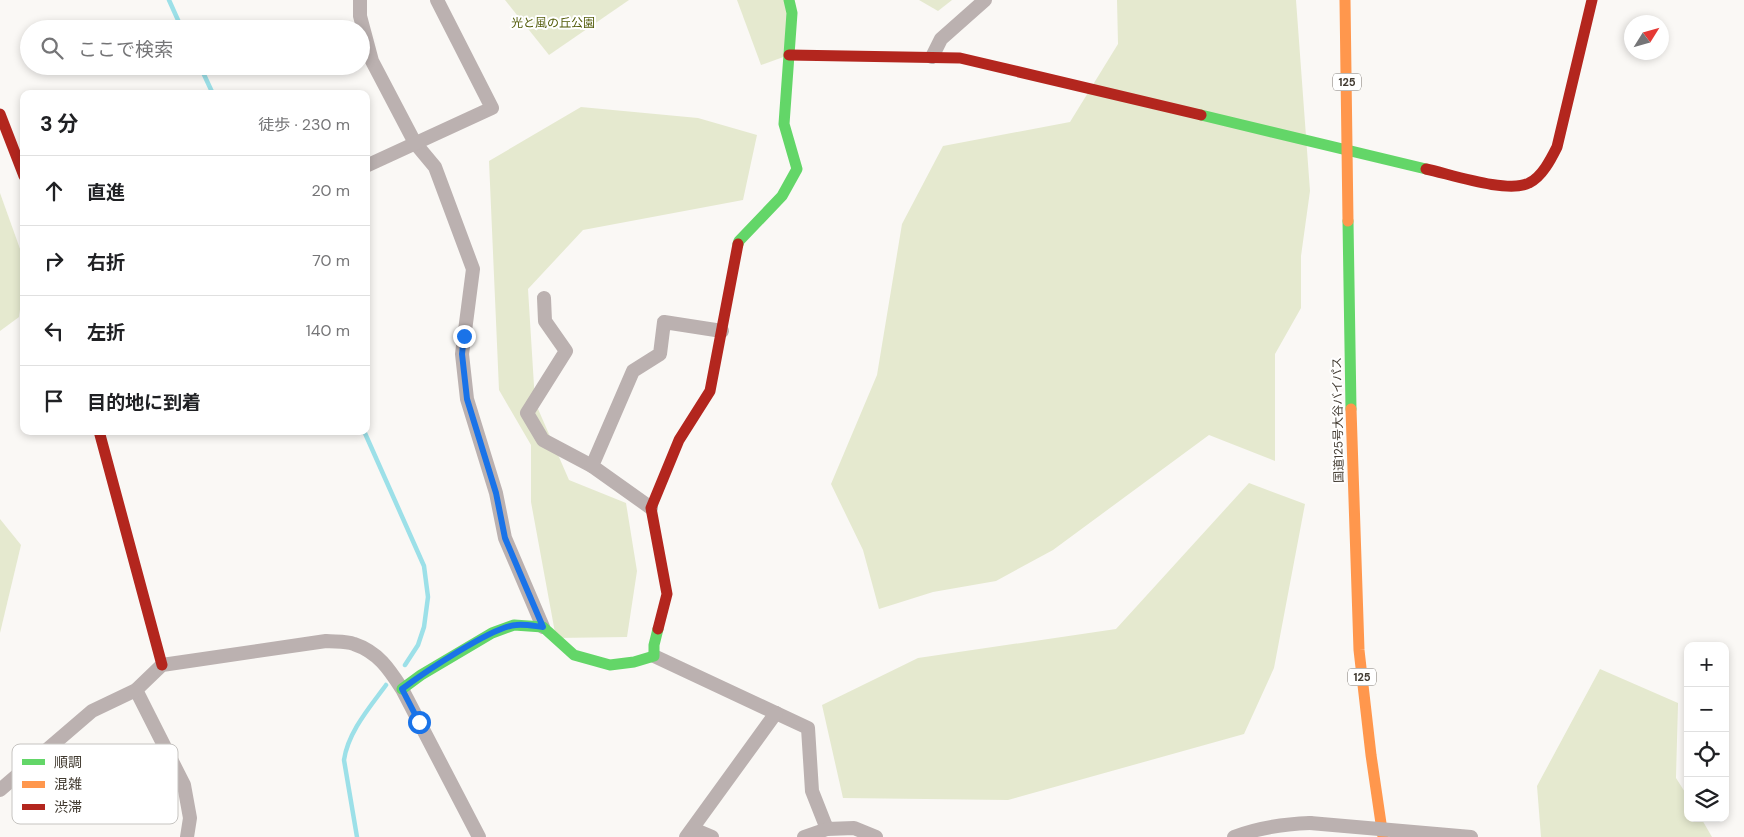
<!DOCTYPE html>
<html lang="ja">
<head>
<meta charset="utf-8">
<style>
  :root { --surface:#fff; --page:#f6f6f6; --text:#202124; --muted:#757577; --line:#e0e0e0 }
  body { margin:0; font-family:"DM Sans","Noto Sans JP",sans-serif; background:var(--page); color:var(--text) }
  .controls { position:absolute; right:15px; bottom:15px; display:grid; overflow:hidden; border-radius:10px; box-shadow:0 2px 8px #0003 }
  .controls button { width:45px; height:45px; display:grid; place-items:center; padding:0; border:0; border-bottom:1px solid var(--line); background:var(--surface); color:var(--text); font:25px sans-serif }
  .compass { position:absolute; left:1624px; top:15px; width:45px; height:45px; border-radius:50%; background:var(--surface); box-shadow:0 2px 8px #0003; rotate:53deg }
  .stop { position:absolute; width:15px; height:15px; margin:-11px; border:4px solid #1a73e8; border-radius:50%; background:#fff }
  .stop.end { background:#1a73e8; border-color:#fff; box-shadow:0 1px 5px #0008 }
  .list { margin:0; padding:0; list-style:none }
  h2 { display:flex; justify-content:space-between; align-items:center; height:65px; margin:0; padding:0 20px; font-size:21px }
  h2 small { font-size:16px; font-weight:400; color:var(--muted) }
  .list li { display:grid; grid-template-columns:32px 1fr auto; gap:15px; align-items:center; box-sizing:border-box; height:70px; padding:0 20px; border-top:1px solid var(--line) }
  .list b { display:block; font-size:19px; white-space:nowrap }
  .list em { font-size:16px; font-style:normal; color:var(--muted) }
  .icon { flex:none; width:28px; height:28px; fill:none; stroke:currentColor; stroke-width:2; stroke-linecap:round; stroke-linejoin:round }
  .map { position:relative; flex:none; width:1744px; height:837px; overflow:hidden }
  .search { position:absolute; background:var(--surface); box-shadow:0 2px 8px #0003; left:20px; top:20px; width:350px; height:55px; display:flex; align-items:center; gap:12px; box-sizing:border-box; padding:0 18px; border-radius:28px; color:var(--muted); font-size:19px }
  .panel { position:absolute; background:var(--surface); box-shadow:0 2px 8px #0003; left:20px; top:90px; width:350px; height:345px; border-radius:10px }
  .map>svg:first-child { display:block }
  .green { fill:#e5e9cf }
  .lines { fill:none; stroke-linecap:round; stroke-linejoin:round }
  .stream { stroke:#9ce0e8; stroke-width:4.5 }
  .street { stroke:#bbb1b0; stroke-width:14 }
  .fast { stroke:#63d668; stroke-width:11 }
  .slow { stroke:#ff974d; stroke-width:11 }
  .jam { stroke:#b3261e; stroke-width:11 }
  .street-bridge { stroke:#bbb1b0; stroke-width:14 }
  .route { stroke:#1a73e8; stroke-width:6 }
  .labels { text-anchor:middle; stroke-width:4; stroke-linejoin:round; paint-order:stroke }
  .shield { fill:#fff; stroke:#7a756e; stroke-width:1 }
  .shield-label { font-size:11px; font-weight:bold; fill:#413a30 }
  .park-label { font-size:12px; fill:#525b09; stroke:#fff }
  .street-label { font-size:12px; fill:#413a30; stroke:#fff }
  .key { fill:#fff; stroke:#c6c4c1; stroke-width:1 }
  .key-label { font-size:14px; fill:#413a30 }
</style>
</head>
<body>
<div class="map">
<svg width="1744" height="837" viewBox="0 0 1744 837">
  <rect width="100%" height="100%" fill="#faf8f5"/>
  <!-- green -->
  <g class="green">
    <path d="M505 0H629L549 55Z"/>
    <path d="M737 0H789V55L761 65Z"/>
    <path d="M919 0H952L938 11Z"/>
    <path d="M1117 0H1296L1310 191 1301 256V308L1275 354V461L1209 435 1053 550 996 581 933 592 879 609 863 550 831 484 877 375 902 224 943 146 1070 122 1118 44Z"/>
    <path d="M581 107 698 118 757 135 743 200 583 230 528 289 535 402 569 480 626 503 637 571 627 637 556 638 531 502V445L499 390 489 161Z"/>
    <path d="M0 193 24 260V280L19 317 0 331Z"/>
    <path d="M1249 483 1305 504 1274 668 1244 734 1008 800 843 798 822 705 918 658 1116 629Z"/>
    <path d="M0 519 21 545 0 633Z"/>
    <path d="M1600 669 1678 703 1676 778 1688 797V818H1701L1712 837H1541L1537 786Z"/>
  </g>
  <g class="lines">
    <!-- stream -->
    <g class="stream">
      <path d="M169 0 182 29"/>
      <path d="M200 66 213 94"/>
      <path d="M364 431 424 566 428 597 424 627 418 645 405 665"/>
      <path d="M357 837 344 760C348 732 370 707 386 685"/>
    </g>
    <!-- street -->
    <g class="street">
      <path d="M360 0V16L372 61 415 143 435 167 473 269 462 354 467 399 496 493 505 538 543 627"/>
      <path d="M932 57 941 39 985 0"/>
      <path d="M366 166 492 108 437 0"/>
      <path d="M544 298 545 321 566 351 527 413 543 440 592 466"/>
      <path d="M651 508 592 466 633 371 660 354 664 322 722 331"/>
      <path d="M654 656 808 728 812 791 827 829 854 828 876 837"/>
      <path d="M136 690 184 785 190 818 187 837"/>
      <path d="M0 790 92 711 136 690 162 665 326 641C335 642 346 641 354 644 378 652 389 669 402 689L479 837"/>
      <path d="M693 829 712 837"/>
      <path d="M686 837 776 713"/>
      <path d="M804 837 827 829"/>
      <path d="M1234 837C1260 827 1283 824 1310 823"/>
    </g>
    <!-- fast -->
    <g class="fast">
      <path d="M1201 115 1426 169"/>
      <path d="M1348 221 1351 409"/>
      <path d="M738 244 739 241 782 196 797 169 784 124 792 13 789 0"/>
      <path d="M402 689 421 675 492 633 514 625 543 627 574 655 610 665 634 662 654 656V645L658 629"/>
    </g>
    <!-- slow -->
    <g class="slow">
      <path d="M1345 0 1348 221"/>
      <path d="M1351 409 1359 650 1371 755 1383 837"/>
    </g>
    <!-- jam -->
    <g class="jam">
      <path d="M789 55 960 58 1201 115"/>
      <path d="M0 114 24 176"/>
      <path d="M1426 169C1450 174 1508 194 1529 183 1542 177 1551 159 1557 147L1592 0"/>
      <path d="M99 431 162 665"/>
      <path d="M658 629 667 594 651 508 679 440 710 391 738 244"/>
    </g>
    <!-- street-bridge -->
    <path class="street-bridge" d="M1310 823 1471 837"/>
  </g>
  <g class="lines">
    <!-- route -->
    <path class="route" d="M419 722 402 689C422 674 493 626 516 625 525 624 534 626 543 627L505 538 496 493 467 399 462 354 464 336"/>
  </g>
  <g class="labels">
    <!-- shield labels -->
    <g class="shield">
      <rect x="1333" y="73.5" width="28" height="17" rx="4"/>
      <rect x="1348" y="668.5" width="28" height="17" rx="4"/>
    </g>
    <g class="shield-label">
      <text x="1347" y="86">125</text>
      <text x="1362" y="681">125</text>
    </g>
    <!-- park labels -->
    <g class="park-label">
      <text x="553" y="27">光と風の丘公園</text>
    </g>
    <!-- street labels -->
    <g class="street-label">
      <text transform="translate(1338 420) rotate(-91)" y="4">国道125号大谷バイパス</text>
    </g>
  </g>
  <!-- legend -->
  <rect x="12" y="744" width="166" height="80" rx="8" class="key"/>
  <rect x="22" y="759" width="23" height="6" fill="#63d668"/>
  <rect x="22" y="781" width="23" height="7" fill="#ff974d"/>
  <rect x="22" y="804" width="23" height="6" fill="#b3261e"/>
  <g class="key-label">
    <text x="54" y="767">順調</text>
    <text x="54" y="789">混雑</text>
    <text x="54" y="812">渋滞</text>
  </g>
</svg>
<div class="controls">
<button>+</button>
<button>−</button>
<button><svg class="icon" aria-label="locate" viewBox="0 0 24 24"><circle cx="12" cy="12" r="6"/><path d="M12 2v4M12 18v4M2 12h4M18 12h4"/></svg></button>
<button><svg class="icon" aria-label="layers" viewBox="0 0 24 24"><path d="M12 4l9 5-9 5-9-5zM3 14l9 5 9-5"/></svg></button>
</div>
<svg class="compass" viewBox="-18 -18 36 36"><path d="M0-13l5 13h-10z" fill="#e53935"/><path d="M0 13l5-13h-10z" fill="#757577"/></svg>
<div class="stop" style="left:419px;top:722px"></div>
<div class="stop end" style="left:464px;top:336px"></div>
<div class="search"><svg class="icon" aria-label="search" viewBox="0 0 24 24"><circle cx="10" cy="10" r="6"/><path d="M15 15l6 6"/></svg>ここで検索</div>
<section class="panel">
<h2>3 分<small>徒歩 · 230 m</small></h2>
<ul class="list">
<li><svg class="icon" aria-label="ahead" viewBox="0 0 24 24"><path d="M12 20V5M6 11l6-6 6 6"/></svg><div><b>直進</b></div><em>20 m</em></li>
<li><svg class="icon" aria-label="right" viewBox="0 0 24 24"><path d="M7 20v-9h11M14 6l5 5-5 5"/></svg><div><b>右折</b></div><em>70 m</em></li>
<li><svg class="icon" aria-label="left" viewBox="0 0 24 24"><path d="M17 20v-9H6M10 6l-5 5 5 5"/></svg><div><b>左折</b></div><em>140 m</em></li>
<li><svg class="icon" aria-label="arrive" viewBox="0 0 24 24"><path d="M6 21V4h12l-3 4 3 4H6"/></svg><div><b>目的地に到着</b></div></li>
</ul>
</section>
</div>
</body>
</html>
